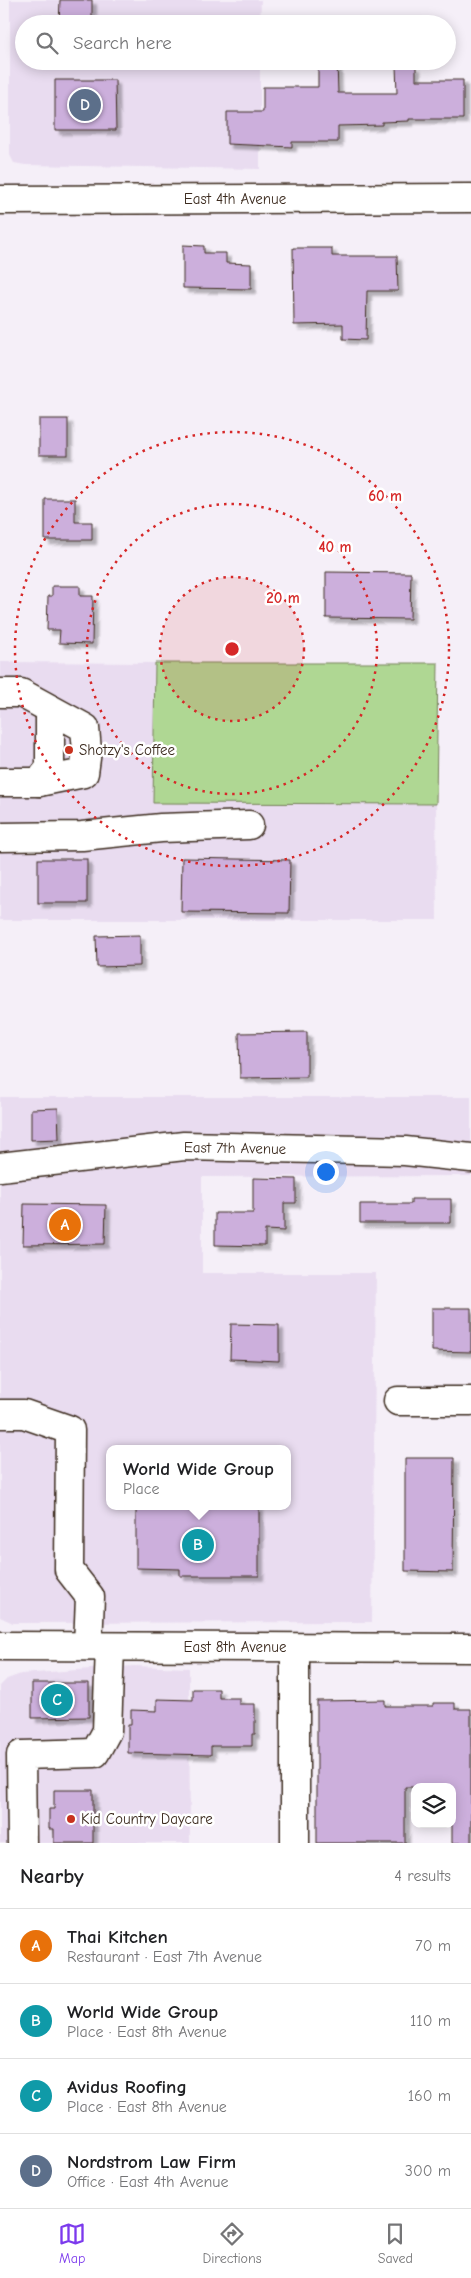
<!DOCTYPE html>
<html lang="en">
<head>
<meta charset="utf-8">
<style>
  :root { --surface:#fff; --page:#f6f6f6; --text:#202124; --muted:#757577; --line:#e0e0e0; --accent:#7c3aed }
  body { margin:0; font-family:"Comic Neue",sans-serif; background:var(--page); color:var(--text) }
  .controls { position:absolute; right:15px; bottom:15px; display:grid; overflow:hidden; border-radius:10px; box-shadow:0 2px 12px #0003 }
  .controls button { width:45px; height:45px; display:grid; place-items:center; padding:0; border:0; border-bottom:1px solid var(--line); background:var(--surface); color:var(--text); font:25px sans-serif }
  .you { position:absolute; left:325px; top:1171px; width:18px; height:18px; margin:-12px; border:4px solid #fff; border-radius:50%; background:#1a73e8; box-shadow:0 0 0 8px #1a73e833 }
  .badge { display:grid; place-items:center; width:32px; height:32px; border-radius:50%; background:var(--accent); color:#fff; font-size:16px; font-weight:700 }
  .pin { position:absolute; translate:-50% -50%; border:2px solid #fff; box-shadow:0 1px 5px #0006 }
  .popup { position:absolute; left:106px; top:1445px; width:185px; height:65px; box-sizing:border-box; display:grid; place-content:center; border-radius:10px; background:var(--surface); filter:drop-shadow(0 1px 4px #0005); font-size:16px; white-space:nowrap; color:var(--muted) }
  .popup b { font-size:19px; color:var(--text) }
  .popup::after { content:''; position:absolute; left:50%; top:100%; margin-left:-10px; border:10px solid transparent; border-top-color:var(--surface) }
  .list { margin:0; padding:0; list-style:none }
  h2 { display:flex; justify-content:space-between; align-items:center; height:65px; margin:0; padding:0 20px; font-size:21px }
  h2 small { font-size:16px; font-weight:400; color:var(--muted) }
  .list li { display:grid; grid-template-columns:32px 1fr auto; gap:15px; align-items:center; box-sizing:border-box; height:75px; padding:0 20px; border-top:1px solid var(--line) }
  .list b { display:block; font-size:19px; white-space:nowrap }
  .list p { margin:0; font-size:16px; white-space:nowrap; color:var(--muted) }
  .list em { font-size:16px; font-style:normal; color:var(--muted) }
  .icon { flex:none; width:28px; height:28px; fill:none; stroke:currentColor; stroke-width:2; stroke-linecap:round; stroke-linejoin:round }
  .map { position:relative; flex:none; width:471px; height:1843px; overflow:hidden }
  .search { position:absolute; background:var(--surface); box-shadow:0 2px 12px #0003; left:15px; right:15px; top:15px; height:55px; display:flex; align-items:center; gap:12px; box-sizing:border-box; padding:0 18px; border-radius:28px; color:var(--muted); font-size:19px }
  .sheet { height:365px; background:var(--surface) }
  nav { display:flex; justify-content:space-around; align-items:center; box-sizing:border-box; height:70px; border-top:1px solid var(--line); background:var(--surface); font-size:14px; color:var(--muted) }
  nav a { display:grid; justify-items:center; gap:2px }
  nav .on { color:var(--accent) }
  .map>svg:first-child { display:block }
  .built { fill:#e9dcf0; fill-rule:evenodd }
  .green { fill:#afd793; stroke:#758058 }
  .building { fill:#ccafdc; stroke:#3b2a1e; filter:url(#shadow) }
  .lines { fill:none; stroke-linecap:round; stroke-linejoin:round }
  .minor-casing { stroke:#3b2a1e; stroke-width:31 }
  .minor { stroke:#fff; stroke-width:28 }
  .ring { fill:none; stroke:#d62828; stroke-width:2.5; stroke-dasharray:2.5 5 }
  .poi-dot { fill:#c8321e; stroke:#fff; stroke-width:2 }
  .labels { text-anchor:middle; stroke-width:5; stroke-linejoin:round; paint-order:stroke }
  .street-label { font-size:15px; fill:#3b2a1e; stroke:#fff }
  .poi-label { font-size:15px; fill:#3b2a1e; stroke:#fff; text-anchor:start }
  .centre { fill:#d62828; stroke:#fff; stroke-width:2.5 }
  .ring-label { font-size:15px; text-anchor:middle; font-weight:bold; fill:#d62828; stroke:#fff; stroke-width:5; stroke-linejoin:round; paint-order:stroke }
</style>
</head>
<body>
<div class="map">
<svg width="471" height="1843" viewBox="0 0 471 1843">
  <defs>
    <filter id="shadow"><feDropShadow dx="4.5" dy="4.5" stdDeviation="1" flood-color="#0004"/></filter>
  </defs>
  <rect width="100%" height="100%" fill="#f5eff8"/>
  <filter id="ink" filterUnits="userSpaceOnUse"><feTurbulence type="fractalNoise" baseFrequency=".02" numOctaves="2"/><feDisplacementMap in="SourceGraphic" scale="10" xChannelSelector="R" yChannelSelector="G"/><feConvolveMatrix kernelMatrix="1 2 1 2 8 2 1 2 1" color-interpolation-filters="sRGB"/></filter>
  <g filter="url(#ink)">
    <!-- built -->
    <g class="built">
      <path d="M10 0H261L260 24H24V61H260V169L25 165 14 163 10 155Z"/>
      <path d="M0 662 155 663 154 802 436 804 437 920H0Z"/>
      <path d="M0 1097H471V1176L202 1177V1273H376L372 1622 13 1623 0 1617ZM109 1449H287V1506H109Z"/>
      <path d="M134 1666 189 1668 190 1843H0V1686L7 1679 21 1674Z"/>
    </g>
    <!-- green -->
    <path class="green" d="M155 663H438L436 804 153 803Z"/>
    <!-- building -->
    <g class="building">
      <path d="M60 0H92V24H59Z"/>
      <path d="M318 61H337L338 93H397L396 66H416V80H463V119H409V121L382 122V125L338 126V142H292V147L227 144V112H263V87H318Z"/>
      <path d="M55 80H115L116 130H55Z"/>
      <path d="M183 245 204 246V253H226V263L251 264V289L183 288Z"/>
      <path d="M293 248H332V256H397L398 291H367L366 340 343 339V324L294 325Z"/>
      <rect x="39" y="419" width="29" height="36"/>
      <path d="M45 499H75V522H92V540H45Z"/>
      <path d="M326 572 411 573 410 619 326 618Z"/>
      <path d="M52 586H80V596H93L92 644 59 643 60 630H47L48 596H52Z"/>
      <path d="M182 858 290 860 289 913 181 912Z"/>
      <rect x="38" y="859" width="49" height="44"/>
      <path d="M140 935V966L97 967 96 936Z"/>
      <path d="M307 1032V1077L240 1078 239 1033Z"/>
      <path d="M58 1108 59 1139 31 1140V1109Z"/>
      <path d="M253 1178 296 1179V1203H284V1231L265 1230V1246L215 1245V1213H253Z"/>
      <path d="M411 1199H451V1223H360V1204H411Z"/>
      <path d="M24 1204 106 1205 105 1244 23 1245Z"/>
      <path d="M432 1308H471V1352L432 1351Z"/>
      <path d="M231 1324 279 1325V1361L230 1359Z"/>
      <path d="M405 1458H454L453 1572 405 1571Z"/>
      <path d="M136 1506H259V1576H180V1569L136 1568Z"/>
      <path d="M32 1683H89V1717L32 1718Z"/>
      <path d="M193 1689H219V1698H239V1704H255V1734H252V1746H211V1755L128 1753V1725H131V1710L157 1711V1699L193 1700Z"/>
      <path d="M385 1700V1706H433V1703H455V1709H471V1843H452V1787H405V1843H317V1701Z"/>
      <path d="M54 1790H93V1843H54V1829H49V1809H54Z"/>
    </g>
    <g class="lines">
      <!-- minor casing -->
      <g class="minor-casing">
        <g id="minor">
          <path d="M0 200 471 198"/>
          <path d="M0 693H21L85 728 87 751 84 773 39 782H0"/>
          <path d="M39 782 50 768V710"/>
          <path d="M0 837 82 836 161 828 249 825"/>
          <path d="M0 1167 184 1146 405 1151 471 1158"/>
          <path d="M398 1401H471"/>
          <path d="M0 1414H24L70 1430 69 1570 90 1597 88 1646"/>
          <path d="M0 1646 471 1648"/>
          <path d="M22 1843 21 1755 95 1753 107 1731 110 1647"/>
          <path d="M295 1843V1648"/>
        </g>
      </g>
      <!-- minor -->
      <use href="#minor" class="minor"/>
    </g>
  </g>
  <!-- distance rings -->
  <circle cx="232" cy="649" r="72" fill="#d62828" fill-opacity=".12"/>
  <g class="ring">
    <circle cx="232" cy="649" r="72"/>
    <circle cx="232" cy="649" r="145"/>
    <circle cx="232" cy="649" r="217"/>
  </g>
  <!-- markers -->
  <g class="poi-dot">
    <circle cx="69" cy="750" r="5"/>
    <circle cx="71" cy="1819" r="5"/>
  </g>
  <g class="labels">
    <!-- street labels -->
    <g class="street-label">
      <text x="235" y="204">East 4th Avenue</text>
      <text transform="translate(235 1148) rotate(1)" y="5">East 7th Avenue</text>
      <text x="235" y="1652">East 8th Avenue</text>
    </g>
    <!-- poi labels -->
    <g class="poi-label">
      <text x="79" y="755">Shotzy's Coffee</text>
      <text x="81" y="1824">Kid Country Daycare</text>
    </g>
  </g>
  <circle cx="232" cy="649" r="8" class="centre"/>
  <g class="ring-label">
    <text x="385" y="501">60 m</text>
    <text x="335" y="552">40 m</text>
    <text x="283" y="603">20 m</text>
  </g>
</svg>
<div class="controls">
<button><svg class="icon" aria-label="layers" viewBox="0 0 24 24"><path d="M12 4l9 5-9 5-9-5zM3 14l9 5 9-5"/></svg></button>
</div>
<div class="you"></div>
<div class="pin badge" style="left:65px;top:1225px;background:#e8710a">A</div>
<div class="pin badge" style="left:198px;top:1545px;background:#0f9aa8">B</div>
<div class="popup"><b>World Wide Group</b>Place</div>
<div class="pin badge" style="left:57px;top:1700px;background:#0f9aa8">C</div>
<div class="pin badge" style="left:85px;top:105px;background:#5c6f8a">D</div>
<div class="search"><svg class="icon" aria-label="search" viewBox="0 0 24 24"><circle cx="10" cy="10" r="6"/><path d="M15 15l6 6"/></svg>Search here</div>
</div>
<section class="sheet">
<h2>Nearby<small>4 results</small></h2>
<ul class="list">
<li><span class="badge" style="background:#e8710a">A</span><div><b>Thai Kitchen</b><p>Restaurant · East 7th Avenue</p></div><em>70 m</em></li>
<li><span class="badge" style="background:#0f9aa8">B</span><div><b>World Wide Group</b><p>Place · East 8th Avenue</p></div><em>110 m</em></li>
<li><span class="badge" style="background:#0f9aa8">C</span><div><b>Avidus Roofing</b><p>Place · East 8th Avenue</p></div><em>160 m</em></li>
<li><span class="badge" style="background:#5c6f8a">D</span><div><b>Nordstrom Law Firm</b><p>Office · East 4th Avenue</p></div><em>300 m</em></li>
</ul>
</section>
<nav>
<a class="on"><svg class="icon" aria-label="map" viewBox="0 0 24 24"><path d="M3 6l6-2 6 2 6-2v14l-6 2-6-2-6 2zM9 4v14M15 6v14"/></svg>Map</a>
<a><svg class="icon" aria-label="directions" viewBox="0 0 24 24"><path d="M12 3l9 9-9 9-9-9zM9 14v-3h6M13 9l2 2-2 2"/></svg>Directions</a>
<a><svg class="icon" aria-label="saved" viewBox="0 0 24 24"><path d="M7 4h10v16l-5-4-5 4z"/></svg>Saved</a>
</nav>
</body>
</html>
